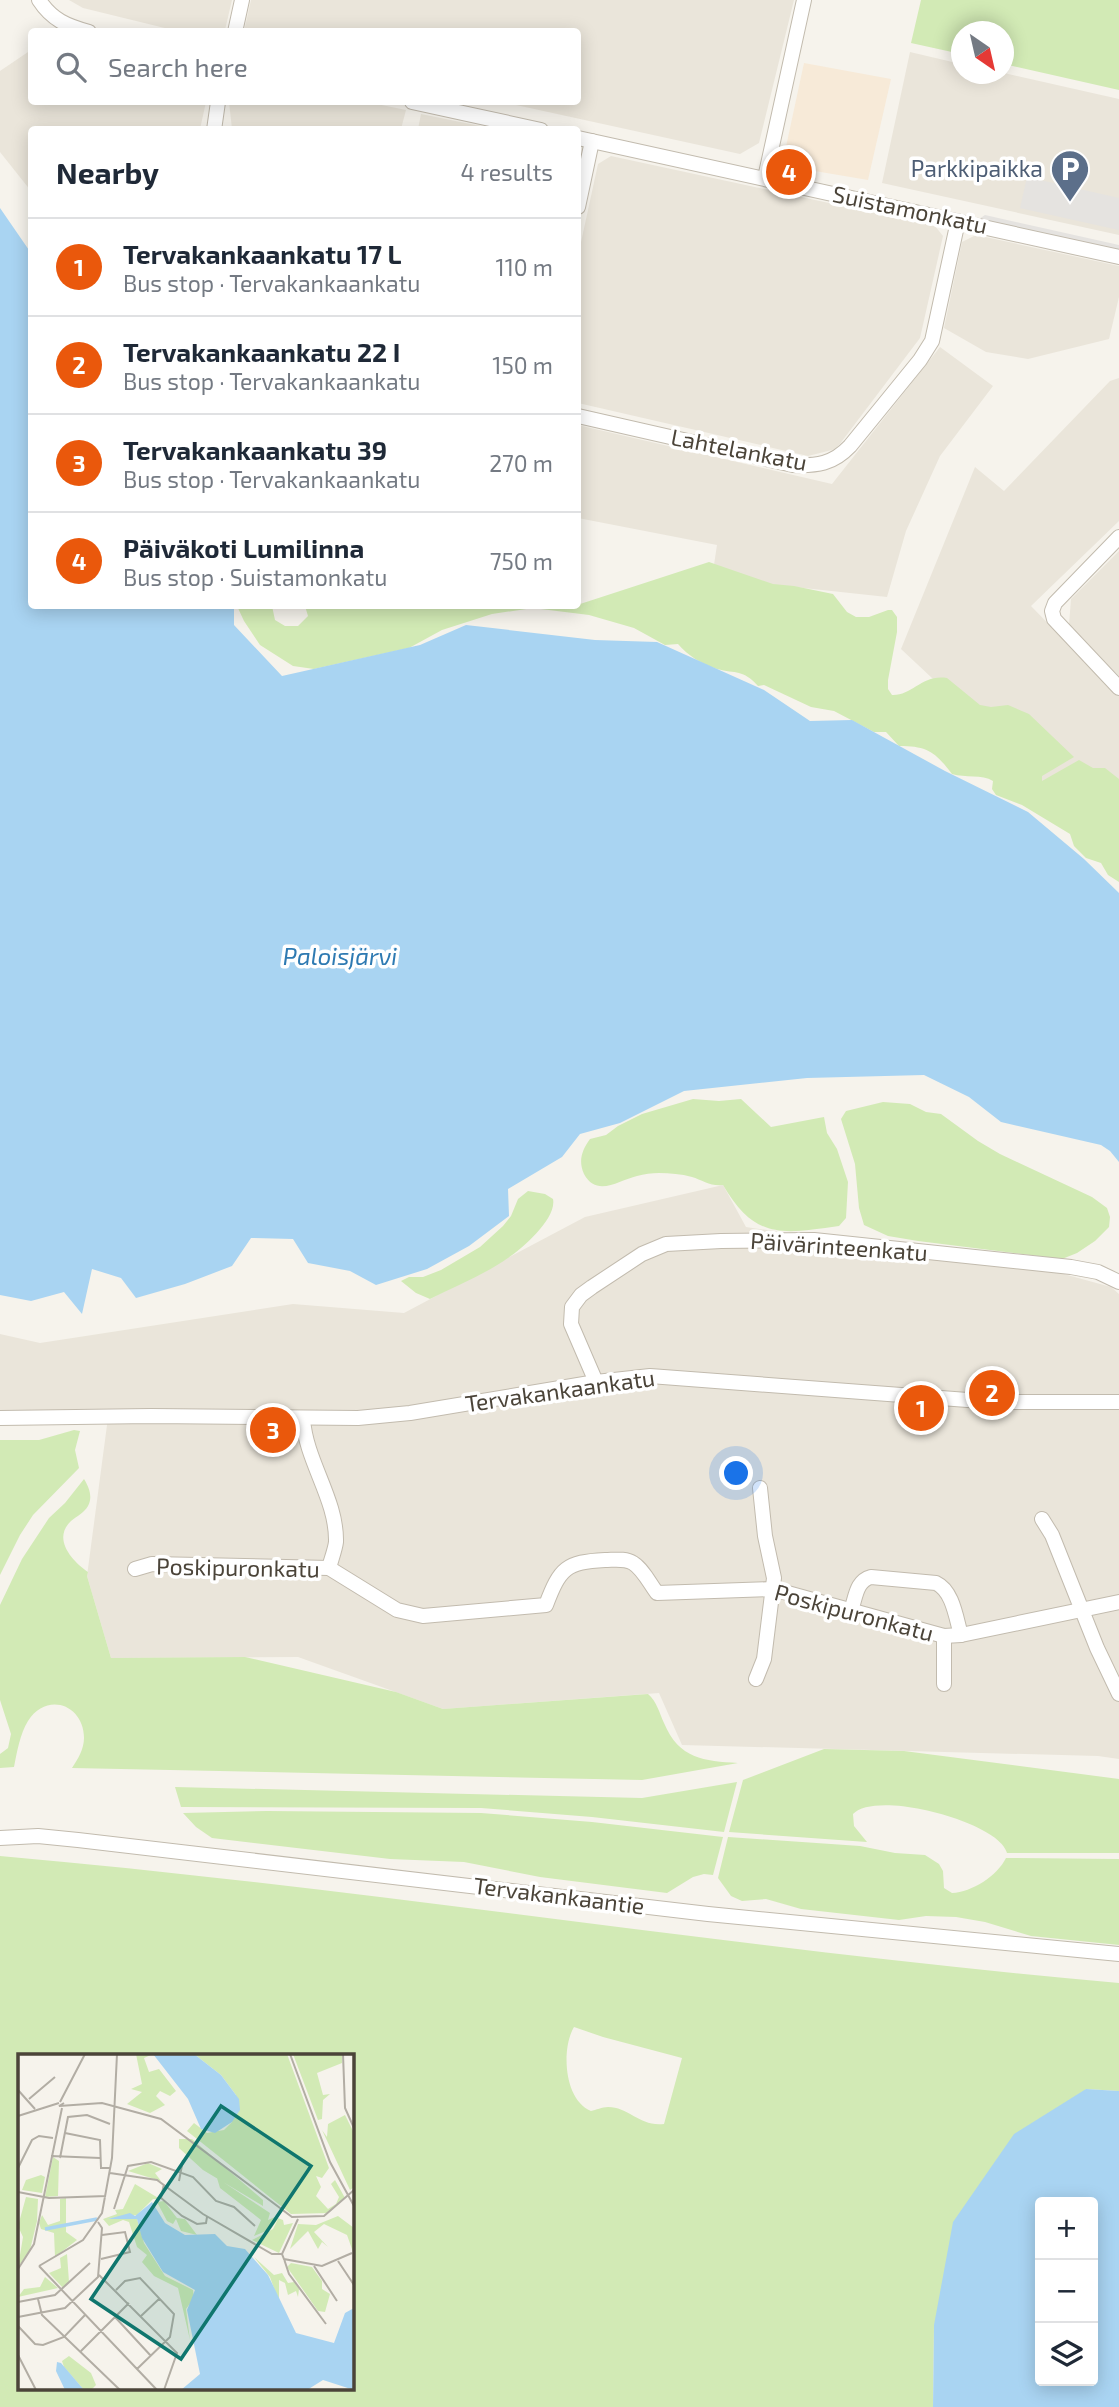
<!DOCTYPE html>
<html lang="en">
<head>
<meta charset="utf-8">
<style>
  :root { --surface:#fff; --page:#f6f6f7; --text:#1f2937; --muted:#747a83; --line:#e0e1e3; --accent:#ea580c }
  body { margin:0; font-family:"Exo 2",sans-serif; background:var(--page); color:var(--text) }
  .controls { position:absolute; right:21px; bottom:21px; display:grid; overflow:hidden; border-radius:7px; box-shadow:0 4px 18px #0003 }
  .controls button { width:63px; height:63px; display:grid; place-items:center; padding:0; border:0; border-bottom:2px solid var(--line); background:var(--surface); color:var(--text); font:35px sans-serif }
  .compass { position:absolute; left:951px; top:21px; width:63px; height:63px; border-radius:50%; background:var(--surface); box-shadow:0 4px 18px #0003; rotate:146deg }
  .you { position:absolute; left:737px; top:1474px; width:24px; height:24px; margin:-18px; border:5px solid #fff; border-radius:50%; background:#1a73e8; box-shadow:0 0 0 10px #1a73e833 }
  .badge { display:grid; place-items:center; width:46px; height:46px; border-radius:50%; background:var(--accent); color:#fff; font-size:23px; font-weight:700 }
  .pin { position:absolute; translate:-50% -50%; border:4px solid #fff; box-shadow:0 2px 7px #0006 }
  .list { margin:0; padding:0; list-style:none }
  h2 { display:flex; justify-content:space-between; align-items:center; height:91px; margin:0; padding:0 28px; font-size:30px }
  h2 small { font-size:23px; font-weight:400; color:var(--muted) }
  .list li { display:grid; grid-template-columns:46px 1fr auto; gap:21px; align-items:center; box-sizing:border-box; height:98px; padding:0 28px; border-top:2px solid var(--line) }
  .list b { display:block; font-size:26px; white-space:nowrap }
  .list p { margin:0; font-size:23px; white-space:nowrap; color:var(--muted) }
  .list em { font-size:23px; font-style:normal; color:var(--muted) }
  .icon { flex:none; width:38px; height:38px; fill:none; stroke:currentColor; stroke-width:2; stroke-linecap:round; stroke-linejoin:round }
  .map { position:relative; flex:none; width:1119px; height:2407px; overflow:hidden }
  .search { position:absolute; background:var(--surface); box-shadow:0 4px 18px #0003; left:28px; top:28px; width:553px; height:77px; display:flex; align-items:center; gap:18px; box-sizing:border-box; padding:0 24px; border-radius:7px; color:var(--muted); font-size:26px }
  .panel { position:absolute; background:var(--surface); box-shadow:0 4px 18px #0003; left:28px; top:126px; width:553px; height:483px; border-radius:7px }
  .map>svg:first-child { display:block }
  .residential { fill:#eae5da }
  .commercial { fill:#f7ead8 }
  .green { fill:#d2eab5; fill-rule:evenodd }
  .parking { fill:#e5e3e0 }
  .water { fill:#a9d4f2; fill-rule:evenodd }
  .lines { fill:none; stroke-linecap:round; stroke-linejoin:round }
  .minor-casing { stroke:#c2bbae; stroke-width:16 }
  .minor { stroke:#fff; stroke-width:14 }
  .labels { text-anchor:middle; stroke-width:7; stroke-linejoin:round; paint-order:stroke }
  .service-label { font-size:23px; fill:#4e5e75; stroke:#fff; text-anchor:end }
  .street-label { font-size:23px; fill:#4b4439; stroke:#fff }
  .water-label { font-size:24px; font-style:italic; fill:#2e7ab2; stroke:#fff }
  .inset-river { fill:none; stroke:#a9d4f2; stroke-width:3.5 }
  .inset-road { fill:none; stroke:#b2ada4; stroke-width:2 }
  .view { fill:#0f766e; fill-opacity:0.15; stroke:#0f766e; stroke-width:3.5 }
  .inset-edge { fill:none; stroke:#4b4439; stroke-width:3.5 }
</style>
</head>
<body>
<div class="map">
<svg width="1119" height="2407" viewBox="0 0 1119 2407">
  <rect width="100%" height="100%" fill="#f6f3ec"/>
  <!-- residential -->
  <g class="residential">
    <path d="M69 0H232L225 30 181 32 83 8Z"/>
    <path d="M251 0H794L759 143 740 154 502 102H578V32L244 31Z"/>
    <path d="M31 50 32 102H206L200 129 32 130 31 191 0 152V71Z"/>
    <path d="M910 52 961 64 962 74 1004 73 1119 99V235L882 183Z"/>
    <path d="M229 102H367L406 110 401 129H232Z"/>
    <path d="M421 114 495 129H418Z"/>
    <path d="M611 156 935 226 943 236 920 338 836 449 808 456 578 403V256L598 164Z"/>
    <path d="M976 235 1119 266V297L1109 339 1028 359 986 352 944 328 962 242Z"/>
    <path d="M940 347 993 386 940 456 906 531 887 597 712 578 717 545 578 518V425L832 484Z"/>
    <path d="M1119 378V521L1031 606 1119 696V853L901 649 975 467 1004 491 1110 381Z"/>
    <path d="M1119 551V676L1069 625 1071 599Z"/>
    <path d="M723 1185 746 1227 1060 1273 1111 1287 1119 1294V1759L1098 1756 682 1745 659 1693 443 1709 298 1657 111 1658 87 1576 109 1410 0 1412V1334L40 1343 293 1304 404 1313 585 1217Z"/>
  </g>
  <!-- commercial -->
  <path class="commercial" d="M804 63 891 79 868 180 791 167 784 156Z"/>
  <!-- green -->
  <g class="green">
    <path d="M921 0H1119V90L1004 64V32H962L961 54 911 43Z"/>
    <path d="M709 562 773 584 794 586 833 594 847 612 856 617H869L888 610H892L897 617V632L888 680V689L892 695C912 696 922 674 947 678L980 705 991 707 1008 705 1029 714 1074 757 1042 776V781L1079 760 1093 768H1105L1119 779V882L1108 875 1101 863 1086 858 1074 846 1070 834 1022 805 996 795 992 789 993 781C982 774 965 778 952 774 935 752 928 746 899 746L886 732H874L834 711 811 707 764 685 758 686C743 669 736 674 717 669 702 664 688 656 678 644L665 645 634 628 589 615 533 608 492 614 442 630 409 648 314 669 293 666 260 645 244 621 237 606H272L275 620 285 626H298L308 616 305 606H574Z"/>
    <path d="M693 1099 719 1101 741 1099 771 1127 824 1117 827 1133 837 1149 848 1182 846 1218 839 1226C782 1234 755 1240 723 1185 712 1187 702 1180 692 1177 681 1174 670 1173 659 1173 652 1173 644 1174 637 1176 619 1180 597 1198 584 1174 578 1161 582 1150 590 1139L606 1135 618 1126 642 1114Z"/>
    <path d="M883 1102 910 1104 926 1112 941 1114 978 1141 1000 1154 1092 1197 1107 1208 1110 1217 1109 1227 1095 1241 1077 1253 1062 1259 918 1241 888 1236 864 1225 859 1208 855 1164 841 1119 846 1111Z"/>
    <path d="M528 1191 545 1194 553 1199C557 1218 523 1248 508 1258 484 1275 455 1286 430 1299L416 1293 401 1281 409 1277H423L441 1270 480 1247 503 1226 511 1216 518 1199Z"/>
    <path d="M74 1430 80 1431 75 1450 79 1468 33 1515 20 1535 0 1575V1440H39Z"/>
    <path d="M84 1479C89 1487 93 1497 88 1506 84 1513 77 1516 71 1521 52 1539 72 1561 88 1572L87 1576 111 1658 245 1657 396 1692 443 1709 648 1694C657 1702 659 1712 664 1723 679 1759 704 1761 738 1763L642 1780 72 1768C78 1759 84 1749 84 1738 84 1705 47 1691 28 1721 20 1734 17 1752 14 1767L0 1768V1754L8 1748 11 1734 0 1700V1605L22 1559 49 1518 65 1503Z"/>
    <path d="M824 1749 904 1751 1119 1779V1853H1007C1000 1822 876 1789 853 1814L854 1826 867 1842 729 1832 743 1780Z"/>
    <path d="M737 1782 724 1832 592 1817 481 1808 181 1807 175 1787 642 1798Z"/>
    <path d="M267 1811 481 1813 592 1822 723 1837 713 1875 704 1874 693 1877 667 1893 540 1877 464 1862 390 1859 212 1838 196 1827 183 1813Z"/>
    <path d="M728 1837 860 1846 895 1853 925 1855 939 1864 943 1871 944 1888 952 1893C972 1892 997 1876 1006 1858L1119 1859V1945L1031 1936 985 1922 956 1917 926 1916 899 1920 801 1909 766 1899 742 1901 731 1896 718 1878Z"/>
    <path d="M0 1856C374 1889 745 1950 1119 1983V2091L1086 2089 934 2325 933 2407H0ZM574 2027 603 2037 682 2058 664 2124C640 2127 629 2107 608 2107 602 2107 596 2110 591 2111 564 2100 561 2049 574 2027ZM19 2055H352V2388H19Z"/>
  </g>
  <!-- parking -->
  <g class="parking">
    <path d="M1027 177 1119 198V230L1020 208Z"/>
    <path d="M985 215 1119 245V257L978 225 979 219Z"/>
  </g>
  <!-- water -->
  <g class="water">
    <path d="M0 208 31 253 32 606H234V625L282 676 420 645 466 625 595 640 657 642 764 690 810 721 852 720 945 771 1028 812 1084 859 1119 893V1162L1110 1151 1101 1145 1001 1122 969 1097 924 1075 807 1078 684 1091 620 1123 580 1134 562 1157 508 1189 509 1216 469 1246 427 1269 376 1285 350 1271 308 1263 293 1239 251 1238 232 1266 185 1284 136 1298 121 1278 92 1269 82 1314 64 1292 31 1301 0 1295Z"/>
    <path d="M1086 2089 1119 2091V2407H933L934 2325 953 2222 1014 2134ZM1040 2202H1093V2381H1040Z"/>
  </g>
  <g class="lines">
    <!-- minor casing -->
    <g class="minor-casing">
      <g id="minor">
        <path d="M39 0C52 20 67 26 89 32"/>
        <path d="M235 32 242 0"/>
        <path d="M412 102 541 130"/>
        <path d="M214 130 218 102"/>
        <path d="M578 138 1119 257"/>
        <path d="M765 178 804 0"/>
        <path d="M578 207 592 141"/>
        <path d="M578 416 793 465C817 466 833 464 850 446L920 360 932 341 958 221"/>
        <path d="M1119 537 1055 603 1052 611 1054 619 1119 688"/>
        <path d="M596 1382 571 1324 572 1307 581 1295 592 1287 642 1254 666 1244 721 1241 814 1240 1071 1267 1098 1272 1119 1282"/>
        <path d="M0 1418 151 1416 358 1418 410 1413 596 1382 650 1376 994 1402H1119"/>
        <path d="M303 1419C306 1462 337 1499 336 1542 335 1550 331 1560 329 1568"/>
        <path d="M1042 1519 1052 1535 1097 1648 1119 1694"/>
        <path d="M135 1569 152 1564 329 1568 397 1610 423 1616 546 1605C560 1568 566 1562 605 1560 614 1560 625 1558 633 1563 643 1569 650 1584 657 1593L773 1589 944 1636 961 1635 1119 1602"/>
        <path d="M851 1610C856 1597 856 1581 871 1577L936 1583C953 1591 956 1618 961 1635"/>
        <path d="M944 1636V1684"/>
        <path d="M756 1679 764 1659 774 1578 765 1536 760 1488"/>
        <path d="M0 1838 38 1836 78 1840 708 1914 1119 1954"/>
      </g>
    </g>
    <!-- minor -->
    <use href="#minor" class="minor"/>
  </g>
  <!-- icons -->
  <defs>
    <g id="parking-pin" transform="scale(2.0125)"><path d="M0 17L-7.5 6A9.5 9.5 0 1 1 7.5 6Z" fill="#5c6f8a" stroke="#fff"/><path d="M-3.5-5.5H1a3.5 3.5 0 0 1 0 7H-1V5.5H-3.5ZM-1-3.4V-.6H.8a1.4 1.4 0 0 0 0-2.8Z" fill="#fff"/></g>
  </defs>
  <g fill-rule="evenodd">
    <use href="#parking-pin" x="1070" y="169"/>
  </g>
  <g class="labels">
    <!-- service labels -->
    <g class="service-label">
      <text x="1043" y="177">Parkkipaikka</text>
    </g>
    <!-- street labels -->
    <g class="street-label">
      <text transform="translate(910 210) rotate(12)" y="8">Suistamonkatu</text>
      <text transform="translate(739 450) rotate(11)" y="8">Lahtelankatu</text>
      <text transform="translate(839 1247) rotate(4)" y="8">Päivärinteenkatu</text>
      <text transform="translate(560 1391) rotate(-8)" y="8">Tervakankaankatu</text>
      <text transform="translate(238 1568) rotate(1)" y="8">Poskipuronkatu</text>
      <text transform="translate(854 1613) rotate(15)" y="8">Poskipuronkatu</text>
      <text transform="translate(559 1896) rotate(7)" y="8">Tervakankaantie</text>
    </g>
    <!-- water labels -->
    <g class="water-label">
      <text x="340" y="965">Paloisjärvi</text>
    </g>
  </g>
  <!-- overview -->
  <g transform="translate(18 2054)">
    <rect width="336" height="336" fill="#f6f3ec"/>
    <path d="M118 0H135L126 4 131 18 141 15 158 37 152 42 142 37 138 42 147 51 132 59 109 50 124 38 113 35 124 30ZM176 0H269L311 114 304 124 298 122 303 133 298 142 310 155 318 150 321 143 313 130 317 126 327 144 310 159 273 160 169 77 176 69 189 79 206 76 214 68 218 41 203 21ZM275 0H324V9L299 19 305 41 312 40 305 46 304 65 300 66ZM327 61 336 79V133L332 136 304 76 309 83 310 70ZM161 85H174L245 146V152L185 116 161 94ZM35 103 41 107 40 142 27 143ZM130 109 144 115 137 119 143 127 110 117ZM23 121 27 123 24 139 4 136 8 126ZM199 124 252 159 250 166 257 163 265 166 266 171 275 169 261 199 234 186 255 175 260 165 253 175 236 182 243 166 202 134ZM117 130 142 145H135L119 161 90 165H119L126 189 147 222 175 236 176 244 168 255 172 286 160 234 136 222 124 208 129 201 119 193 111 168 105 166 91 172 85 165 99 160 97 156 105 155ZM8 143 20 145 19 167 12 196 0 213 5 183 0 172ZM48 144V178L59 186 37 203 36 179 23 175 21 169 24 161 30 171 42 167V145ZM146 147 159 164 167 165 179 181 163 177 158 165 155 170 149 167 139 148ZM320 162 336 174 335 198 329 181 306 170 296 178 310 193 304 188 300 195 290 177 272 195 280 170 298 171ZM49 200 51 228 45 234 31 219 43 214 42 204ZM236 203 256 221 264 219 270 229 276 228 281 235 280 243 278 237 270 241 267 229 261 226V249L252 223ZM273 209 294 213 304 227V235L312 240 307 258 300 257 269 213ZM27 223 40 234 0 243 6 235 22 233ZM51 302 73 319 78 331 73 336H66L46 313 44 307Z" fill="#d2eab5"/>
    <path d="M135 0H176L203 21 221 45 222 56 214 68 197 79 183 75 170 45ZM134 148 147 169 167 181 197 180 209 192 227 195 250 221 278 279 316 289 327 259 336 254V336L305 326 289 336H163L182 320 169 256 177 236 145 218 124 184 119 165H90L112 159 117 162ZM39 308 43 309 66 336H47L38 317Z" fill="#a9d4f2"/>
    <path class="inset-river" d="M27 175 79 165"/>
    <path class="inset-road" d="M272 0 312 108 336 152M325 0 327 54 336 74M0 36 17 55M11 45 37 23M42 48 67 0M46 49 41 52 84 49 143 65 274 163 306 162 336 136M0 62 41 49M47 79 82 86 83 114H93M33 102 82 104M42 104 50 63 69 61 92 70M0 114 14 86 21 82 35 84M92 119 139 126 185 160 254 200H264M161 127 165 106M146 130 143 144 164 162 179 170 188 169 189 163M0 138 31 144 88 142M96 155 110 112 133 108 175 123 198 147 216 153 237 172M280 165 264 200 266 205 304 212 334 199M83 205 112 198 107 178 84 181M266 205 271 220 308 270M320 207 336 231M21 212 65 186 84 159 94 104 99 0M21 212 139 336M296 212 319 247M0 215 16 190 44 54M81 221 159 299 146 336M98 236 107 227 122 224 156 260 152 283 119 315M20 245 24 261 102 336M0 248 37 241 72 209M123 262 142 244M0 263 47 254 80 223 84 174 80 168M97 263 133 302M0 272 17 290 25 291 46 283 67 261M63 297 111 249M0 301 18 336"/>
    <path class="view" d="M203 52 293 112 163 305 73 245Z"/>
    <rect width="336" height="336" class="inset-edge"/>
  </g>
</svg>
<div class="controls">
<button>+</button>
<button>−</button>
<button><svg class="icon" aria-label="layers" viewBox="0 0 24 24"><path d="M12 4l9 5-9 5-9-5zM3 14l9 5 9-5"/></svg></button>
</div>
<svg class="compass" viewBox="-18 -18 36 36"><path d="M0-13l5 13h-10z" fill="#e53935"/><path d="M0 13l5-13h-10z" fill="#747a83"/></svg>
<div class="you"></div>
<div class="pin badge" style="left:921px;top:1408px">1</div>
<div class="pin badge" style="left:992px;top:1393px">2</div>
<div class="pin badge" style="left:273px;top:1430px">3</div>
<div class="pin badge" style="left:789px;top:172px">4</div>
<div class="search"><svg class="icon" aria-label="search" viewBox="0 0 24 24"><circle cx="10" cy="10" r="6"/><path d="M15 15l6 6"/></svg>Search here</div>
<section class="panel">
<h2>Nearby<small>4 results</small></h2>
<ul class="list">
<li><span class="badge">1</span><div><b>Tervakankaankatu 17 L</b><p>Bus stop · Tervakankaankatu</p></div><em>110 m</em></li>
<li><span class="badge">2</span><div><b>Tervakankaankatu 22 I</b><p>Bus stop · Tervakankaankatu</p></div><em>150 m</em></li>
<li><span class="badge">3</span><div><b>Tervakankaankatu 39</b><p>Bus stop · Tervakankaankatu</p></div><em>270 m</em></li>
<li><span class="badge">4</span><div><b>Päiväkoti Lumilinna</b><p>Bus stop · Suistamonkatu</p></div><em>750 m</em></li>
</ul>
</section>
</div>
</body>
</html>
